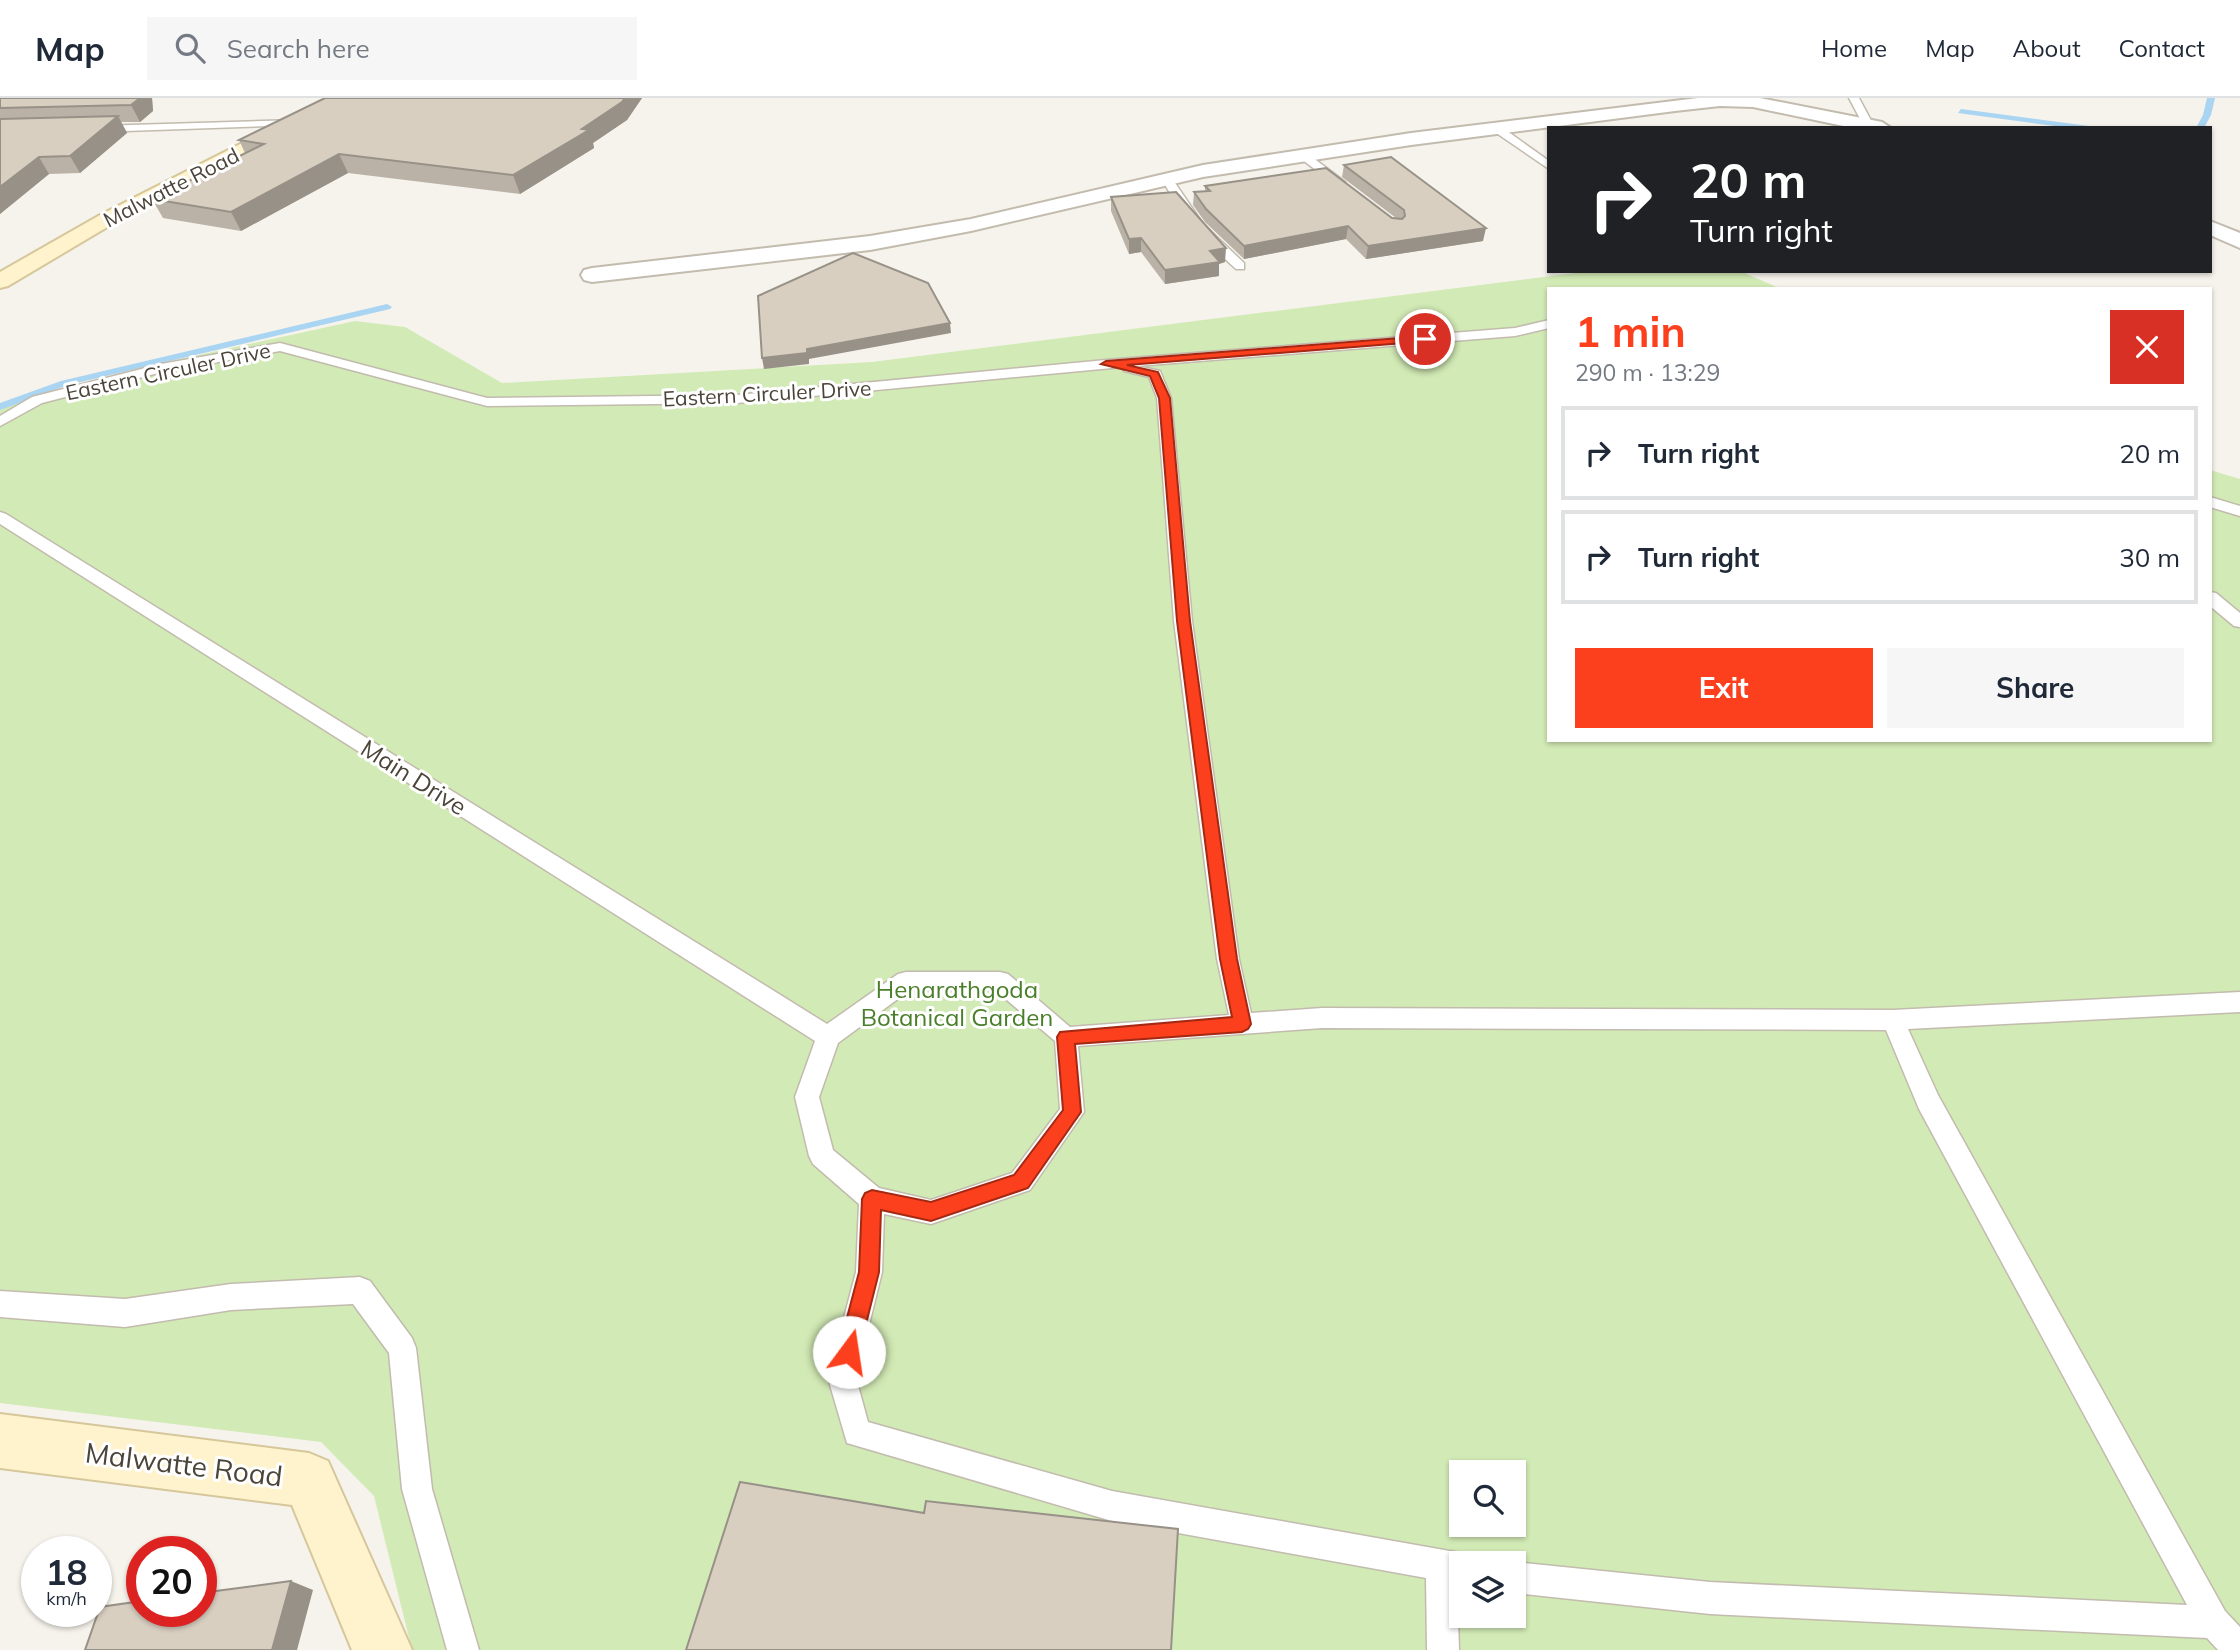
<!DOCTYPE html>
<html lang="en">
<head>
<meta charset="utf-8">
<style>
  :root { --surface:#fff; --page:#f6f6f7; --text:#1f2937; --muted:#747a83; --line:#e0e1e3; --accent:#fc3f1d }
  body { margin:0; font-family:Mulish,sans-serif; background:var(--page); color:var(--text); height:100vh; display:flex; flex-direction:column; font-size:26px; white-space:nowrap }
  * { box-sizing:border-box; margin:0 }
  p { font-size:23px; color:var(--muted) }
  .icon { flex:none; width:38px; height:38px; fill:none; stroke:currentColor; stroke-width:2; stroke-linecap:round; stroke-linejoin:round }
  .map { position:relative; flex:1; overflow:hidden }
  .sheet { position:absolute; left:1547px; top:189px; width:665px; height:455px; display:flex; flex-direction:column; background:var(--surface); border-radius:0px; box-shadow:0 2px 5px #0004 }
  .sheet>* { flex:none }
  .hud { position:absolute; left:1547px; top:28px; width:665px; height:147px; border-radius:0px; box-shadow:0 2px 5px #0004; background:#202124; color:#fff; overflow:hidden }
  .buttons { position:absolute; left:1449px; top:1362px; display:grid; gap:14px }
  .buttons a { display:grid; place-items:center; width:77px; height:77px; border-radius:0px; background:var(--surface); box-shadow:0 2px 5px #0004; font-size:35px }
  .speed { position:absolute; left:21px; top:1438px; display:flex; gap:14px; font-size:35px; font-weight:700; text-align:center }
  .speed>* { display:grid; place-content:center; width:91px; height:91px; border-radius:50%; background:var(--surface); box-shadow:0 2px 5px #0004; line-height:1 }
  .speed small { font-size:18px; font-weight:400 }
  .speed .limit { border:10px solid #d22; background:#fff; color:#111 }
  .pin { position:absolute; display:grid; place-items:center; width:60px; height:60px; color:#fff; margin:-30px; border:4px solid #fff; border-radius:50%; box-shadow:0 2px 7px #0007 }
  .me { position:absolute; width:77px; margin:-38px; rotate:14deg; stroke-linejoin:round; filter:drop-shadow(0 0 5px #0008) }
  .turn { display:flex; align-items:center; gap:24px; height:147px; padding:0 28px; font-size:32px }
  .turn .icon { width:91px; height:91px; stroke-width:2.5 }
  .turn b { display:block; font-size:49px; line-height:60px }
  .round { display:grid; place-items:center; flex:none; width:74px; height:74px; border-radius:0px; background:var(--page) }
  .headline { display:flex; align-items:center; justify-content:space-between; height:119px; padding:0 28px }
  h1 { font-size:42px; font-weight:700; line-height:52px; color:var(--accent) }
  .cta { display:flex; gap:14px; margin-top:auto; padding:14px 28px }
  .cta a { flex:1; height:80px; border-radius:0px; background:var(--accent); color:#fff; font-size:28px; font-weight:700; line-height:80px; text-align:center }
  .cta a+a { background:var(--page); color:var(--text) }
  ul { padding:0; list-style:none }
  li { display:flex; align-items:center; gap:21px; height:94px; margin:0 14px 10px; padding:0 14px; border:4px solid var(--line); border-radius:0px }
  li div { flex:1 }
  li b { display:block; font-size:26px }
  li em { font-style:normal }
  header { display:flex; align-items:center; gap:42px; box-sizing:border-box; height:98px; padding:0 35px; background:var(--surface); border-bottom:2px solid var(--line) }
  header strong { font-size:33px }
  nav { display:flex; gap:38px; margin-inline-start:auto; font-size:24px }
  .search { width:490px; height:63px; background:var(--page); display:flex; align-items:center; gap:18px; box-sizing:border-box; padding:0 24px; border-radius:0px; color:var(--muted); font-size:26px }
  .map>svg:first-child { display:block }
  .green { fill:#d2eab5; fill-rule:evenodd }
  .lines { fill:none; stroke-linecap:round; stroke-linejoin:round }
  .stream { fill:#a9d4f2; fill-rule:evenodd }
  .lane-casing { stroke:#c2bbae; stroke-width:3 }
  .street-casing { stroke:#c2bbae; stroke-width:4 }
  .secondary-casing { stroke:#d6c79b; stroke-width:4 }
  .lane { fill:#fff; fill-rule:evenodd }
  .street { fill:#fff; fill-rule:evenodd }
  .secondary { fill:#fff3cd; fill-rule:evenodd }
  .wall { fill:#bab2a6 }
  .shaded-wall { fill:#979187 }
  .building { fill:#d8cfc1; stroke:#979187; stroke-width:2 }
  .route { fill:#fc3f1d; stroke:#a42913; stroke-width:2 }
  .labels { text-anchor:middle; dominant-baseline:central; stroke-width:6; stroke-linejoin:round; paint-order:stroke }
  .far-street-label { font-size:21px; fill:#4b4439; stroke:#fff }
  .street-label { font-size:24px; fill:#4b4439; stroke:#fff }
  .park-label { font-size:24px; fill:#4a7f2a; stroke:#fff }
  .near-street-label { font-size:28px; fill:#4b4439; stroke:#fff }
</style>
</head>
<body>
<header>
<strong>Map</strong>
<div class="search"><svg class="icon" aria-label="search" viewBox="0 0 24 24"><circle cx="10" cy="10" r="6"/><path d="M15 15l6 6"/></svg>Search here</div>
<nav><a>Home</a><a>Map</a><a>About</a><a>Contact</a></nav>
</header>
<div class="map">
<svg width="2240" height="1552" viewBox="0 0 2240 1552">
  <rect width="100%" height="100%" fill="#f6f3ec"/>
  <path class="green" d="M1591,173h149l41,18h-232v451h661v-270l30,9v1171h-1828l-38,-154 -53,-54 -321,-39v-993l25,-12 128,-33 202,-44 50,6 97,56 370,-21zM1461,1374h53v52h-53zM1461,1465h53v52h-53z"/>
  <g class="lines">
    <g class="stream">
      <path d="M2207,0h8l-4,17 -7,13h-8l7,-13z"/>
      <path d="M1961,11l128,17 4,2h-23l-112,-15z"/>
      <path d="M387,206l5,3 -2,2 -322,76 -68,25v-7l61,-22z"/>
    </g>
    <defs>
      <g id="lane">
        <path d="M1849,0h10l16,30h-10z"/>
        <path d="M295,22l5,3 -1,2 -202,7 -5,-3 5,-3z"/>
        <path d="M1492,28h8l49,35v8l-57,-39z"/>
        <path d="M1300,56h8l37,28v4h-8l-37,-28z"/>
        <path d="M1163,79h8l32,47 41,39v6h-8c-30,-27 -56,-55 -74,-90z"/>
        <path d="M1549,222v8l-34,8 -378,30 23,5 11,27 21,223 47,338 12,54 71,-5 571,2 347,-18v20l-332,17 30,66 287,516 15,16v23h-22l-11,-12 -497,-24 -196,-21v-31l196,20 477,23 -268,-496 -33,-79 -564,-2 -244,18 6,66 -54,78 -99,34 -47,-10 -2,58 -26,106 12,44 244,69 349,62 11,5 2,5h-13v21h-4l2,66h-32l-1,-72 -314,-57 -265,-78 -19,-65 28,-106 3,-68 -46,-40 -4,-8 -14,-59 20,-56 -815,-517v-12l6,2 821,510 71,-50 8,-2h94l8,2 62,53 159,-12 -12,-56 -43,-338 -17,-223 -8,-21 -25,-6 -1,-4 -386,36 -250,3 -207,-55 -118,21 -120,31 -42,23v-10l32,-19 129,-33 119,-21 207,55 250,-3 369,-35 409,-32zM910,892h85l60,51 5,68 -48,64 -81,27 -52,-12 -46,-38 -14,-53 19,-54z"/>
        <path d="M2210,399l30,9v10l-30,-9z"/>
        <path d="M2210,494l6,1 24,20v14l-6,-1 -24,-20z"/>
        <path d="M360,1179l10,4 42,57 4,10 16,141 47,161h-32l-45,-161 -13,-136 -36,-49 -122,6 -106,17 -125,-10v-26l125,8 106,-15z"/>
      </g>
      <g id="street">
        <path d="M1698,0h62l122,24 9,6h-38l-100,-21 -33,-1 -45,5 -264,34 -208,32 -232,54 -101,19 -278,32 -8,-2 -3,-5 3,-5 8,-2 278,-32 101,-17 232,-54 208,-32z"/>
        <path d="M2210,123l30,12v15l-30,-13z"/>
      </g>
      <g id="secondary">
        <path d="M331,0h23l-3,4 -237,121 -106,63 -8,2v-16l100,-57z"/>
        <path d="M0,1316l309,39 19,8 84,189h-60l-60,-145 -292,-37z"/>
      </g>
    </defs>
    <use href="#lane" class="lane-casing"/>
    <use href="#street" class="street-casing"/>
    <use href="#secondary" class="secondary-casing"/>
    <use href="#lane" class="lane"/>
    <use href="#street" class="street"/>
    <use href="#secondary" class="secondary"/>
  </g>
  <g class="wall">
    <path d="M0,0h152l1,13 -13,11h-19l6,11 -47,40 -31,1 -49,40z"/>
    <path d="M325,0h317l-15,22 -34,23 1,5 -74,46 -172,-21 -107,58 -78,-13 -11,-19 93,-46 -6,-13z"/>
    <path d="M1344,67l139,76 -117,18 -20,-20 -102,20 -39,-37 -12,-17 1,-13 11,-1v-5l191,32 -54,-41z"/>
    <path d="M1111,99l114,65 -6,2v12l-54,8 -24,-32 -12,2 -18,-43z"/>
  </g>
  <g class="shaded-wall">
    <path d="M140,0h12l1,13 -13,11 -9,-17z"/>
    <path d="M625,0h17l-15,22 -34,23 1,5 -74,46 -7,-19 69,-46z"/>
    <path d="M118,18l9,17 -47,40 -10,-17z"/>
    <path d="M339,56l9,19 -107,58 -10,-19z"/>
    <path d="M39,59l10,17 -49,40v-27z"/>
    <path d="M1348,128l-2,13 -102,20v-13z"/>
    <path d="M1486,130l-3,13 -117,18 2,-13z"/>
    <path d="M1141,140v14l-12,2v-15z"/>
    <path d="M1226,150l-1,14 -6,2v12l-54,8v-14l45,-19z"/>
    <path d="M950,225l1,10 -142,26v5l-45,5 -2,-11 45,-9z"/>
    <path d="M291,1483l22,9 -16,60h-25z"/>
  </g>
  <g class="building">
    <path d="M0,0h140l-9,7 -131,3z"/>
    <path d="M325,0h300l-3,4 -40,27 7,1 -76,45 -174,-21 -108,58 -79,-13 112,-55 -25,-4z"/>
    <path d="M118,18l-48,40 -31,1 -39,30v-68z"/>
    <path d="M1391,59l95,71 -118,18 -20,-20 -104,20 -38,-37 -12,-17 16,-1 -5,-5 121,-18 66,50 10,1 3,-3 -1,-6 -60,-45z"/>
    <path d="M1176,94l50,56 -16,3 10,11 -55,8 -24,-32 -12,1 -18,-42z"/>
    <path d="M853,155l75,30 22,40 -143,26v4l-45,5 -4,-62z"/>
    <path d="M740,1384l184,31 2,-12 252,28 -7,121h-485z"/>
    <path d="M291,1483l-19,69h-187l15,-43 42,-6v11h59v-19z"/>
  </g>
  <path class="route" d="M1425,238l5,3 -1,2 -302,24 31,7 12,26 20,223 47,338 14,65 -3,5 -6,3 -167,12 6,68 -53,76 -97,33 -50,-11 -2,62 -20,80 -3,7 -7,3 -8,-3 -3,-7 21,-80 3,-73 3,-6 7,-3 59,12 83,-27 49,-65 -6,-73 3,-5 172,-15 -12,-58 -43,-338 -18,-223 -9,-22 -49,-12 5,-3z"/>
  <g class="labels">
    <g class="far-street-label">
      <text transform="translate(171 89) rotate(-27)">Malwatte Road</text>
      <text transform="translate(168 273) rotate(-12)">Eastern Circuler Drive</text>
      <text transform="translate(767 295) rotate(-3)">Eastern Circuler Drive</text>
    </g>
    <g class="street-label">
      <text transform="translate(414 679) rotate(32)">Main Drive</text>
    </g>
    <g class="park-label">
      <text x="957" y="891">Henarathgoda<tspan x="957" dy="28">Botanical Garden</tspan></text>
    </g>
    <g class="near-street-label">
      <text transform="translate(184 1366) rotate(7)">Malwatte Road</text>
    </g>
  </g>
</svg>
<div class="buttons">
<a><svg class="icon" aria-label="search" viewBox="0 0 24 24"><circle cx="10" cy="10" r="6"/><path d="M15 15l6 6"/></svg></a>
<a><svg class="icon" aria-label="layers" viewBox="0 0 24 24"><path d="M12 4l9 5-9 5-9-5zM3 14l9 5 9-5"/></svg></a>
</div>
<div class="speed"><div>18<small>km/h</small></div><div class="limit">20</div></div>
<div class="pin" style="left:1425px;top:241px;background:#d93025"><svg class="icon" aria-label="arrive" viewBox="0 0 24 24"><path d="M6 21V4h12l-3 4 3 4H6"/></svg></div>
<svg class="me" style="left:849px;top:1254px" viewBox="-20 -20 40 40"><circle r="19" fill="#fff"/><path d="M0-13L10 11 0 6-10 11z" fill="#fc3f1d"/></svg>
<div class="hud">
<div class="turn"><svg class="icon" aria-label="right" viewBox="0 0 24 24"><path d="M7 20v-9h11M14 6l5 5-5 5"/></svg><div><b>20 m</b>Turn right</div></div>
</div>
<section class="sheet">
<div class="headline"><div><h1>1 min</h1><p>290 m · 13:29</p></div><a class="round" style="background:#d93025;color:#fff"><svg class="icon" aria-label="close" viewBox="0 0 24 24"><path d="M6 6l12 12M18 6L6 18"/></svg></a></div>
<ul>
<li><svg class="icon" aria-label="right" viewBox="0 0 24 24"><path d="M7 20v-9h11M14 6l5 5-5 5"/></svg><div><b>Turn right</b></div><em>20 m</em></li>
<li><svg class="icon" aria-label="right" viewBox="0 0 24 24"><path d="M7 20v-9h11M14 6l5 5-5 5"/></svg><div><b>Turn right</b></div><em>30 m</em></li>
</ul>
<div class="cta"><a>Exit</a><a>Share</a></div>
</section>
</div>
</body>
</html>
